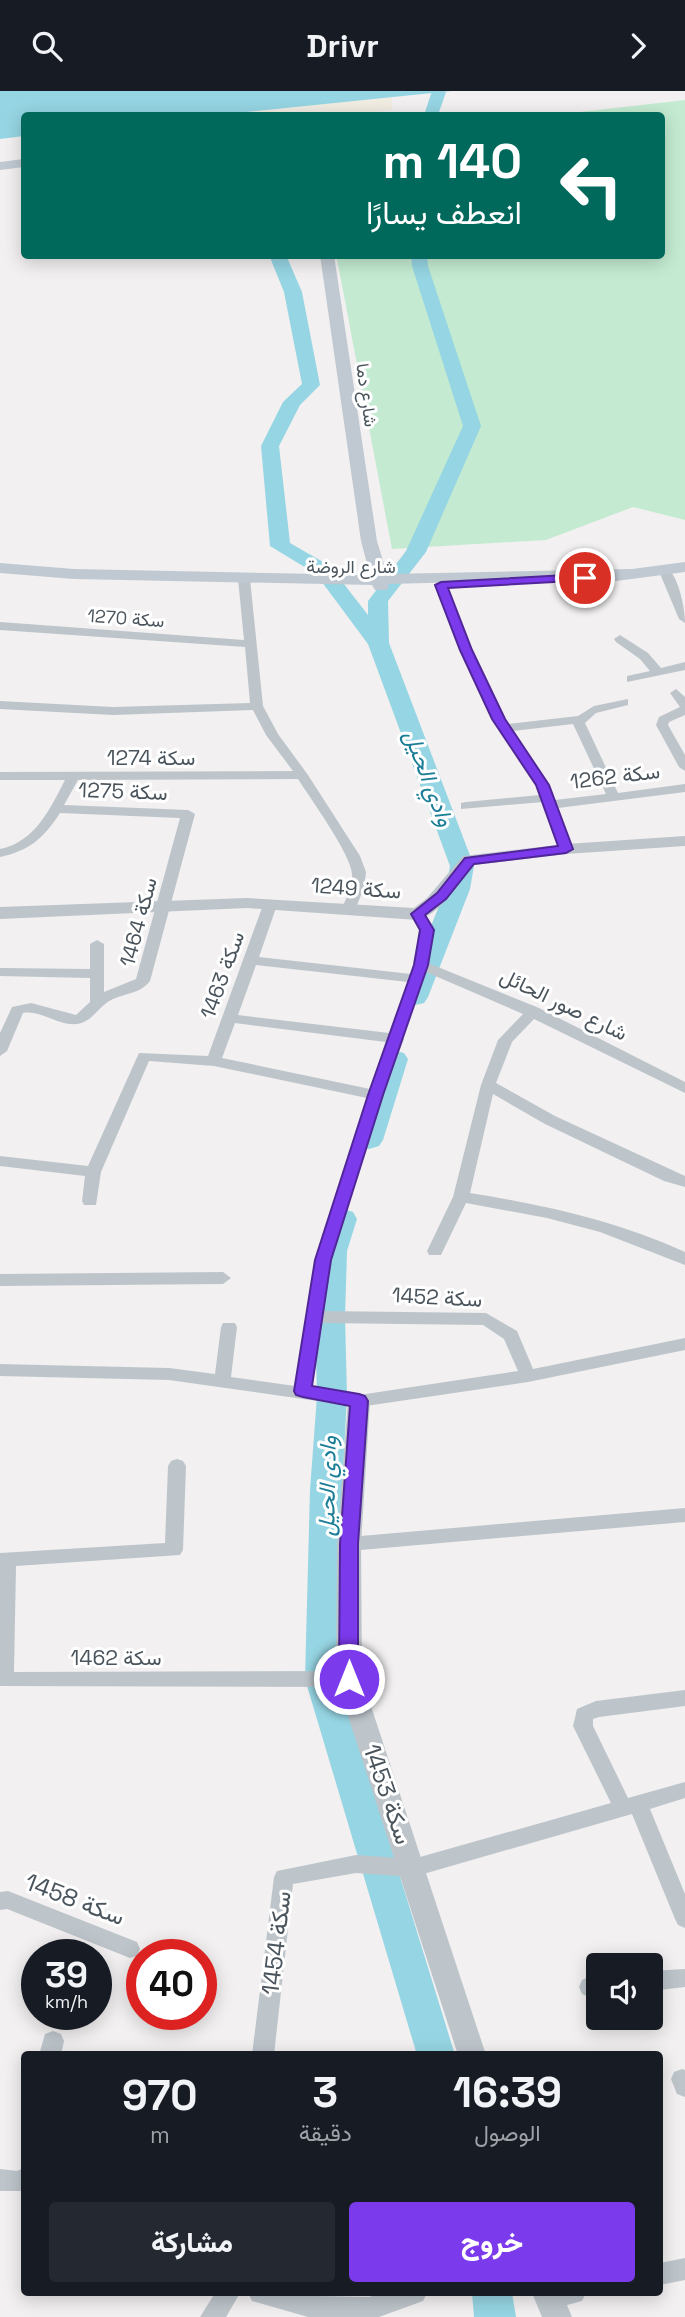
<!DOCTYPE html>
<html lang="ar">
<head>
<meta charset="utf-8">
<style>
  :root { --surface:#171b24; --page:#242831; --text:#f1f3f6; --muted:#9ea1a6; --accent:#7c3aed }
  body { margin:0; font-family:"Space Grotesk",Vazirmatn,sans-serif; background:var(--page); color:var(--text); direction:rtl; height:100vh; display:flex; flex-direction:column; font-size:26px; white-space:nowrap }
  * { box-sizing:border-box; margin:0 }
  p { font-size:23px; color:var(--muted) }
  .icon { flex:none; width:38px; height:38px; fill:none; stroke:currentColor; stroke-width:2; stroke-linecap:round; stroke-linejoin:round }
  .map { position:relative; flex:1; overflow:hidden; direction:ltr }
  .drawer { position:absolute; left:21px; top:1960px; width:642px; height:245px; display:flex; flex-direction:column; background:var(--surface); border-radius:7px; box-shadow:0 4px 18px #0003; direction:rtl }
  .drawer>* { flex:none }
  .guide { position:absolute; left:21px; top:21px; width:644px; height:147px; border-radius:7px; box-shadow:0 4px 18px #0003; direction:rtl; background:#00695c; color:#fff; overflow:hidden }
  .buttons { position:absolute; left:586px; top:1862px; display:grid; gap:14px }
  .buttons a { display:grid; place-items:center; width:77px; height:77px; border-radius:7px; background:var(--surface); box-shadow:0 4px 18px #0003; font-size:35px }
  .speed { position:absolute; left:21px; top:1848px; display:flex; gap:14px; font-size:35px; font-weight:700; text-align:center }
  .speed>* { display:grid; place-content:center; width:91px; height:91px; border-radius:50%; background:var(--surface); box-shadow:0 4px 18px #0003; line-height:1 }
  .speed small { font-size:18px; font-weight:400 }
  .speed .limit { border:10px solid #d22; background:#fff; color:#111 }
  .pin { position:absolute; display:grid; place-items:center; width:60px; height:60px; color:#fff; margin:-30px; border:4px solid #fff; border-radius:50%; box-shadow:0 2px 7px #0007 }
  .me { position:absolute; width:77px; margin:-38px; rotate:0deg; stroke-linejoin:round; filter:drop-shadow(0 0 5px #0008) }
  .turn { display:flex; align-items:center; gap:24px; height:147px; padding:0 28px; font-size:32px }
  .turn .icon { width:91px; height:91px; stroke-width:2.5 }
  .turn b { display:block; font-size:49px; line-height:60px }
  .eta { display:flex; justify-content:space-evenly; align-items:center; height:119px; text-align:center }
  .eta b { font-size:42px; font-weight:800; line-height:49px }
  .button { display:flex; gap:14px; margin-top:auto; padding:14px 28px }
  .button a { flex:1; height:80px; border-radius:7px; background:var(--accent); color:#fff; font-size:28px; font-weight:800; line-height:80px; text-align:center }
  .button a+a { background:var(--page); color:var(--text) }
  header { display:flex; justify-content:space-between; align-items:center; height:91px; padding:0 28px; background:var(--surface); font-size:32px; font-weight:800 }
  .map>svg:first-child { display:block }
  .green { fill:#c4ebd2 }
  .sand { fill:#f2ede3 }
  .water { fill:#96d5e3 }
  .lines { fill:none; stroke-linecap:round; stroke-linejoin:round }
  .river { fill:#96d5e3; fill-rule:evenodd }
  .minor { fill:#bdc5cb; fill-rule:evenodd }
  .tertiary { fill:#bdc5cb; fill-rule:evenodd }
  .secondary { fill:#c0c9d2; fill-rule:evenodd }
  .route { fill:#7c3aed; stroke:#51269a; stroke-width:2 }
  .labels { text-anchor:middle; dominant-baseline:central; stroke-width:6; stroke-linejoin:round; paint-order:stroke }
  .far-street-label { font-size:18px; fill:#4a545c; stroke:#fff }
  .street-label { font-size:21px; fill:#4a545c; stroke:#fff }
  .water-label { font-size:23px; font-style:italic; fill:#1b7e96; stroke:#fff }
  .near-street-label { font-size:24px; fill:#4a545c; stroke:#fff }
</style>
</head>
<body>
<header><svg class="icon" aria-label="forward" viewBox="0 0 24 24"><path d="M9 5l7 7-7 7"/></svg>Drivr<svg class="icon" aria-label="search" viewBox="0 0 24 24"><circle cx="10" cy="10" r="6"/><path d="M15 15l6 6"/></svg></header>
<div class="map">
<svg width="685" height="2226" viewBox="0 0 685 2226">
  <rect width="100%" height="100%" fill="#f2f0f0"/>
  <path class="green" d="M685,9v420l-52,-13 -87,33 -154,9 -55,-290 3,-4h322v-140h-108z"/>
  <path class="sand" d="M392,6v13l-39,5h-135z"/>
  <path class="water" d="M0,0h452l-234,24h-194v21l-24,3z"/>
  <g class="lines">
    <g class="river">
      <path d="M432,0l14,1 -8,23h-14z"/>
      <path d="M269,164h17l16,37 18,93 -20,20 -21,41 11,97 40,23 38,49v-14l38,-50 57,-125 -51,-160 -1,-11h16l1,11 53,160 -55,126 -38,49 1,42 85,223 -4,23 -42,108 -4,6 -9,2 -9,-2 -4,-6 44,-108 4,-23 -82,-222 -52,-70 -46,-28 -9,-100 22,-44 19,-18 -18,-92z"/>
      <path d="M395,960l9,2 4,6 -25,81 -4,6 -10,3 -10,-3 -4,-6 27,-81 4,-6z"/>
      <path d="M343,1118l10,3 4,7 -10,32 -2,66 2,79 -5,94 -3,189 116,376h-38l-112,-376 5,-189 7,-94 -2,-79 4,-66 14,-39z"/>
      <path d="M472,2202h40l4,24h-42z"/>
    </g>
    <g class="minor">
      <path d="M664,475c14,6 21,42 21,57l-6,-4 -21,-50z"/>
      <path d="M244,485l6,3 13,127 15,28 30,41 52,81 6,16 -2,16 -9,22 -7,4 -7,-4c5,-11 12,-24 11,-36 -1,-20 -42,-76 -54,-95l-220,1 -14,25 124,5 7,4 -45,167c-10,13 -25,12 -39,19 -15,8 -20,26 -40,24 -17,-1 -31,-14 -48,-11l-16,38 -7,5v-23l12,-26 19,-4 45,12 14,-13v-24l-90,-2v-8l90,1v-25l7,-4 7,4v48l32,-13 44,-161 -120,-5c-16,25 -31,38 -60,44v-8c35,-7 50,-40 65,-69h-65v-8l293,-1 -27,-36 -13,-25 -140,5 -113,-6v-8l113,6 137,-4 -5,-56 -245,-17v-8l244,18 -6,-61z"/>
      <path d="M441,491l6,3 25,65 36,74 70,-8 16,-10 34,-7v6l-32,8 -11,10 33,70 67,-9v8l-127,16 15,41 -7,4 -7,-4 -16,-47 -82,7v-6l5,-1 74,-7 -3,-10 -44,-66 -33,-69 -25,-65zM573,633l33,70 -51,6 -6,-15 -36,-54z"/>
      <path d="M620,544l28,18 13,15 24,-6v8l-58,12v-6l23,-5 -10,-12 -24,-17 -2,-3z"/>
      <path d="M676,598l9,8v18l-16,7 -1,3 17,30v16l-6,-4 -23,-42 3,-8 21,-10 -10,-14z"/>
      <path d="M270,810l7,4 -18,52 152,17 9,-44 -9,-16 7,-4 5,1 11,19 -6,33 111,45 146,74v11l-151,-74 -22,23 -16,41 59,33 130,60v11l-21,-6 -119,-57 -52,-30 -23,99c74,12 147,28 215,59v13l-85,-33 -53,-14 -81,-15 -25,52h-12l-2,-4 26,-54 28,-112 17,-45 25,-26 -97,-42 -23,65 1,2 -21,56 -52,165 -8,51 163,2 31,18 16,38 152,-31v12l-157,32 -169,25 -190,-27 -169,-4v-12l169,4 46,6 6,-47 2,-4h12l2,4 -6,50 64,9 20,-126 52,-162 -153,-32 -65,-5 -48,111 -5,33h-12l-2,-4 3,-25 -85,-10v-10l88,10 51,-113 69,3 55,-151zM256,874l152,17 -19,51 -151,-18zM235,932l151,19 -16,47 -148,-31zM322,1232l161,2 21,14 14,32 -159,24 -47,-7z"/>
      <path d="M223,1181l8,6 -8,6 -223,2v-12z"/>
      <path d="M177,1368l6,2 3,5 -3,84 -3,5 -164,11 -2,106 335,-1 7,3 2,5 -2,5 -7,3 -349,-1v-133l165,-10 3,-77 3,-5z"/>
      <path d="M685,1417v14l-336,29 -6,-2 -3,-5 3,-5 6,-2z"/>
      <path d="M685,1599v16l-86,11 -6,2v7l35,72 57,-16v16l-35,11 35,85v34l-7,-3 -3,-6 -43,-105 -219,63 -57,-4 -63,11 -19,171h-22l22,-178 3,-6 79,-16 57,4 198,-56 -38,-77 4,-17 19,-8z"/>
      <path d="M8,1800l129,51 3,7 -3,7 -7,2 -123,-49 -7,1v-18z"/>
      <path d="M685,1878v18l-34,4v-20z"/>
      <path d="M589,1886h9v18l-9,2 -7,-3 -3,-7 3,-7z"/>
      <path d="M53,1940l8,3 3,7 -3,14h-22l6,-21z"/>
      <path d="M682,1978l3,1v27l-8,-3 -6,-15 3,-7z"/>
      <path d="M24,2077v23h-24v-22l17,2z"/>
      <path d="M685,2167v22l-25,5v-22z"/>
      <path d="M215,2202h25l-14,24h-26z"/>
      <path d="M248,2202h55l15,3 51,1 14,-4h44l-4,8 -44,16h-71l-56,-16z"/>
      <path d="M540,2202h46l-4,8 -33,9 -8,-4 -4,-8z"/>
    </g>
    <g class="tertiary">
      <path d="M685,745v10l-119,8 -92,11c-17,17 -31,48 -56,55l-171,-12 -247,11v-12l247,-9 167,10 13,-10 36,-42 103,-12z"/>
      <path d="M359,1302l8,2 3,6 -9,143 1,135 124,376h-28l-122,-376 1,-135 11,-143 3,-6z"/>
      <path d="M532,2202h30l10,24h-30z"/>
    </g>
    <g class="secondary">
      <path d="M24,68v8l-24,3v-8z"/>
      <path d="M320,164h14l43,286 10,33 245,-5 53,-7v10l-69,9 -7,-3 -220,6 -2,6h-12l-3,-5 -298,-6 -74,-6v-10l74,6 296,6 -9,-34z"/>
    </g>
  </g>
  <path class="route" d="M585,483l5,1v5l-142,8 24,62 33,69 44,66 24,64 -7,4 -92,11 -28,35 -21,16 9,15 -6,35 -45,130 -52,165 -19,126 47,8 6,2 3,5 -10,143v135l-2,6 -7,2 -7,-2 -3,-6 1,-135 10,-138 -47,-9 -7,-2 -2,-4 21,-131 53,-165 46,-130 6,-35 -9,-16 26,-21 28,-35 93,-12 -22,-61 -44,-66 -32,-69 -25,-65 6,-3z"/>
  <g class="labels">
    <g class="far-street-label">
      <text transform="translate(367 304) rotate(82)">شارع دما</text>
      <text x="351" y="475">شارع الروضة</text>
      <text transform="translate(126 527) rotate(4)">سكة 1270</text>
    </g>
    <g class="street-label">
      <text x="151" y="666">سكة 1274</text>
      <text transform="translate(615 685) rotate(-7)">سكة 1262</text>
      <text transform="translate(123 700) rotate(2)">سكة 1275</text>
      <text transform="translate(356 797) rotate(4)">سكة 1249</text>
      <text transform="translate(138 831) rotate(-75)">سكة 1464</text>
      <text transform="translate(222 884) rotate(-70)">سكة 1463</text>
      <text transform="translate(564 913) rotate(26)">شارع صور الحائل</text>
      <text transform="translate(437 1206) rotate(3)">سكة 1452</text>
      <text x="116" y="1566">سكة 1462</text>
    </g>
    <g class="water-label">
      <text transform="translate(429 687) rotate(69)">وادي الحيل</text>
      <text transform="translate(327 1395) rotate(-89)">وادي الحيل</text>
    </g>
    <g class="near-street-label">
      <text transform="translate(388 1703) rotate(71)">سكة 1453</text>
      <text transform="translate(75 1808) rotate(21)">سكة 1458</text>
      <text transform="translate(276 1852) rotate(-83)">سكة 1454</text>
    </g>
  </g>
</svg>
<div class="buttons">
<a><svg class="icon" aria-label="sound" viewBox="0 0 24 24"><path d="M4 9h4l5-4v14l-5-4H4zM17 9q2 3 0 6"/></svg></a>
</div>
<div class="speed"><div>39<small>km/h</small></div><div class="limit">40</div></div>
<div class="pin" style="left:585px;top:487px;background:#d93025"><svg class="icon" aria-label="arrive" viewBox="0 0 24 24"><path d="M6 21V4h12l-3 4 3 4H6"/></svg></div>
<svg class="me" style="left:349px;top:1588px" viewBox="-20 -20 40 40"><circle r="17" fill="#7c3aed" stroke="#fff" stroke-width="3"/><path d="M0-11L8 9 0 5-8 9z" fill="#fff"/></svg>
<div class="guide">
<div class="turn"><svg class="icon" aria-label="left" viewBox="0 0 24 24"><path d="M17 20v-9H6M10 6l-5 5 5 5"/></svg><div><b>140 m</b>انعطف يسارًا</div></div>
</div>
<section class="drawer">
<div class="eta">
<div><b>16:39</b><p>الوصول</p></div>
<div><b>3</b><p>دقيقة</p></div>
<div><b>970</b><p>m</p></div>
</div>
<div class="button"><a>خروج</a><a>مشاركة</a></div>
</section>
</div>
</body>
</html>
